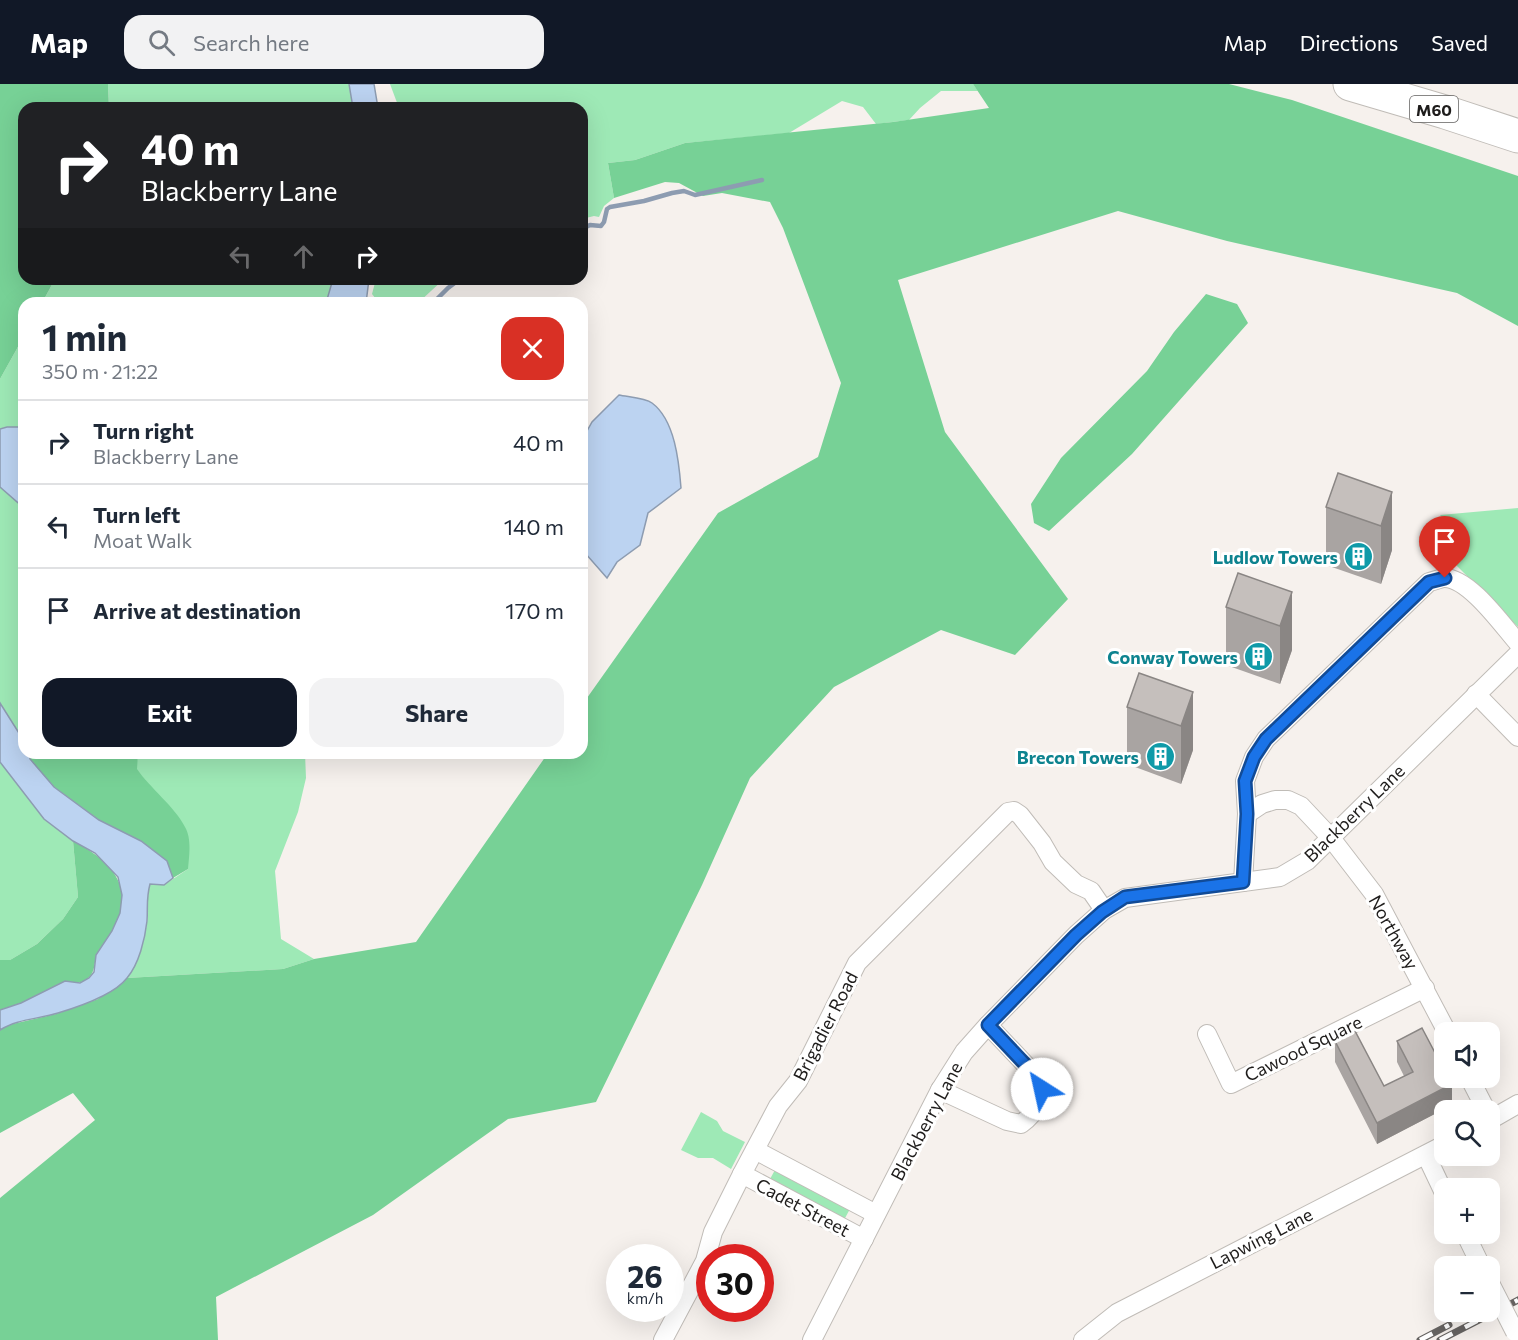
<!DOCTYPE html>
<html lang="en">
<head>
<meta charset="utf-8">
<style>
  :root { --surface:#fff; --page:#f2f2f3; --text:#1f2937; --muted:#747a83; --line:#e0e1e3; --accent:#111827 }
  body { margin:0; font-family:Commissioner,sans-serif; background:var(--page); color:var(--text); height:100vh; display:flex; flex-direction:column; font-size:22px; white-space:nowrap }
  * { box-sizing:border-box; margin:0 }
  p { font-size:20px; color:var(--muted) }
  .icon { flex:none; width:33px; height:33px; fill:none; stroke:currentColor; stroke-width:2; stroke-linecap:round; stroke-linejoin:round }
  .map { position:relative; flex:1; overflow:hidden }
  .panel { position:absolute; left:18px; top:213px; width:570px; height:462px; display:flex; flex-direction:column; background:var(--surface); border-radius:18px; box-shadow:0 6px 24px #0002 }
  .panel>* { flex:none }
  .hud { position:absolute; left:18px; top:18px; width:570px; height:183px; border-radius:18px; box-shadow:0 6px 24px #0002; background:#202124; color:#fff; overflow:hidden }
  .buttons { position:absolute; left:1434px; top:938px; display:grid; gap:12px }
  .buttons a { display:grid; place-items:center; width:66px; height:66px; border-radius:12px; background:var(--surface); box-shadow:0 6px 24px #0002; font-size:30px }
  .speed { position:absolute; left:606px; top:1160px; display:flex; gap:12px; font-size:30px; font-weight:700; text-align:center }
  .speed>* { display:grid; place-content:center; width:78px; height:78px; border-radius:50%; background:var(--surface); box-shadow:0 6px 24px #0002; line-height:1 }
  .speed small { font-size:15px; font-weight:400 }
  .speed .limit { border:9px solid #d22; background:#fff; color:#111 }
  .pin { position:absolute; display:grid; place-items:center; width:51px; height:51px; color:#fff; margin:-62px -26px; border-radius:50% 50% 50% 0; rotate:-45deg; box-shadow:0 0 6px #0007 }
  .pin .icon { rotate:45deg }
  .me { position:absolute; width:66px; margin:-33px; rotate:325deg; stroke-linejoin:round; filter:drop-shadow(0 0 4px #0008) }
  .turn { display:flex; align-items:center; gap:21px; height:126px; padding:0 24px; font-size:27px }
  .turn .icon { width:78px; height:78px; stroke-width:2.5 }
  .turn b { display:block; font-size:42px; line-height:51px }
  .lanes { display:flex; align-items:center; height:57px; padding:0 24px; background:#0003; justify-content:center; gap:30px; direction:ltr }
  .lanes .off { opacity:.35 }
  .round { display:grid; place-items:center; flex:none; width:63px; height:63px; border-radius:18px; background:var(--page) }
  .summary { display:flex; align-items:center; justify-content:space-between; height:102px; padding:0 24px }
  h1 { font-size:36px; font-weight:700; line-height:45px }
  .primary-button { display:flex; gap:12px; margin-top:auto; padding:12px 24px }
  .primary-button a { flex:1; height:69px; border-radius:18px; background:var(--accent); color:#fff; font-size:24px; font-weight:700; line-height:69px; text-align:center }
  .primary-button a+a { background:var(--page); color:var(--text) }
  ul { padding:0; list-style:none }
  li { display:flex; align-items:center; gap:18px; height:84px; padding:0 24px; border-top:2px solid var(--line) }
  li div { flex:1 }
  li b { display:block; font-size:22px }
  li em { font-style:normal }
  header { display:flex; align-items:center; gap:36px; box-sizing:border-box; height:84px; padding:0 30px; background:var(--accent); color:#fff }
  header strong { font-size:28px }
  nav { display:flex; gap:33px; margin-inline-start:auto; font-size:21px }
  .search { width:420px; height:54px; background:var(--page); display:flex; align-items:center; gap:15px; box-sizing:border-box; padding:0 21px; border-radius:18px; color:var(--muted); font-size:22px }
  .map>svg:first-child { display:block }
  .green { fill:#9ee9b6 }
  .forest { fill:#77d196 }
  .water { fill:#bcd3f1; stroke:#8d9cb1; stroke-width:1.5 }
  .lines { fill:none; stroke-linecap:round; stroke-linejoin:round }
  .stream { stroke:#8d9cb1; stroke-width:4.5 }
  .minor-casing { stroke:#c0bcb7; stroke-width:20 }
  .motorway-casing { stroke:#c0bcb7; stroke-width:35 }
  .minor { stroke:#fff; stroke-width:18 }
  .motorway { stroke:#fff; stroke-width:33 }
  .rail-casing { stroke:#676462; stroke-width:7 }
  .rail { stroke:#fff; stroke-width:4.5; stroke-dasharray:14; stroke-linecap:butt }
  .minor-bridge-casing { stroke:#c0bcb7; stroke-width:20; stroke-linecap:butt }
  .minor-bridge { stroke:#fff; stroke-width:18 }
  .wall { fill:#a9a4a2 }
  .shaded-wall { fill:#8a8684 }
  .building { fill:#c5bfbc; stroke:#8a8684; stroke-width:1.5 }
  .route-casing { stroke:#114b97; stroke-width:15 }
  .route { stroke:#1a73e8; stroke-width:10 }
  .labels { text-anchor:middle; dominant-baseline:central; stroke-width:6; stroke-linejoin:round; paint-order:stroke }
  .shield { fill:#fff; stroke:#62605f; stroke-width:1.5 }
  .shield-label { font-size:16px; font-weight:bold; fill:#1e1c1b }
  .culture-label { font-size:18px; font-weight:bold; fill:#0d838f; stroke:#fff; text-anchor:end }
  .street-label { font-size:18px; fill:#1e1c1b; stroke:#fff }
</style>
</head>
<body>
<header>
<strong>Map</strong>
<div class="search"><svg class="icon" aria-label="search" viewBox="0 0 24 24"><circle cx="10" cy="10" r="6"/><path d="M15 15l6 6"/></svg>Search here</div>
<nav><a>Map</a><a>Directions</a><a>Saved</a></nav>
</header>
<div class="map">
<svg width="1518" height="1256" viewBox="0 0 1518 1256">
  <rect width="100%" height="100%" fill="#f6f1ed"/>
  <g class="green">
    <path d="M108,0h241l4,24h-244z"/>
    <path d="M390,0h583l5,7h-37l-21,17 -11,12 -33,4 -13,-17 -21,-6 -53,32 -104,10 -50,17 -27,3 6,35 -10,8 -5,11 -5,-1 -12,3v-111h-183z"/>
    <path d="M55,195h278l-7,24h-284z"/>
    <path d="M376,195h68l-26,24h-39l-7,-9z"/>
    <path d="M24,252v94l-2,-3h-15l-7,2v-50z"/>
    <path d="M0,403l24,21v233l-24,-38z"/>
    <path d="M1518,424v119l-75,-75 12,-11 -5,-14 -10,-12z"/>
    <path d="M138,669h167l1,25 -8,34 -23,59 6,68 33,20 -31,10 -156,9c9,-18 17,-35 20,-55 2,-14 -1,-23 3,-39l14,1 24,-16 -21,-65 -19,-19 -12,-16z"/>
    <path d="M0,678l44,57 29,22 5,56 -15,22 -26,25 -27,16h-10z"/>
    <path d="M701,1028l16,9 6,10 22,11 -14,27 -18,-11h-15l-17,-8z"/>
    <path d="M776,1084l75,39 -7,13 -75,-39z"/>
  </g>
  <g class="forest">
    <path d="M0,0h108l1,24h-85v171h31l-13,24h-18v33l-24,43z"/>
    <path d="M973,0h256l63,16 226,76v150l-61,-33 -230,-52 -109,-30 -220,69 47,152 123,167 -53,56 -74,-25 -107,57 -84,91 -48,107 -106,217 -88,17 -135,96 -157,82 2,43h-218v-142l95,-78 -22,-27 -73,40v-103l8,-5 48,-11 42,-15 29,-21 156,-9 31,-10 102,-17 132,-189h34v-48l136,-192 100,-56 23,-74 -58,-155 -13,-26 -48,-9 -19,3 -24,-13 -14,-1 -51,16 -6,-35 27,-3 50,-17 208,-21 96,-14z"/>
    <path d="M1206,210l31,10 11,19 -116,131 -83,77 -15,-8 -3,-19 30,-46 86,-87 27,-39z"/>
    <path d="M29,669h109l-1,16c13,19 38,38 48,58 7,12 4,29 3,42l-15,9 -6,-17 -26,-20 -42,-21 -45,-33 -25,-28z"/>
    <path d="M73,757c38,20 65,46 39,91 -4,6 -9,12 -13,18 -6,10 -2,22 -12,29 -9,7 -16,1 -26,4l-40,20 -21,7v-50h10l27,-16 26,-25 15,-22z"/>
  </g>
  <g class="water">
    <path d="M349,0h25l4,24h-25z"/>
    <path d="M333,195h36l-3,24h-40z"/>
    <path d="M619,311c9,2 26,3 33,8 23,17 27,59 29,85l-33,25 -8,32 -23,17 -10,16 -22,-25 -3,-16v-97l10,-18z"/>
    <path d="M7,343h15l2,3v78l-24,-21v-58z"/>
    <path d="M0,619l24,38v12h5l1,6 24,28 45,33 42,21 26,20 6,17 -9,7 -14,-1c-4,15 -2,23 -3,37 -2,18 -8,43 -20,57 -13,17 -49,29 -69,35 -19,6 -41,6 -58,17v-20l21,-7 44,-22 15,2 9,-5 5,-6 2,-17 16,-24 8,-18 2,-18 -4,-18 -23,-24 -22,-12 -29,-22 -44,-57z"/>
  </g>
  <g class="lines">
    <g class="stream">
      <path d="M582,145l8,-4 11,1 3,-4 3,-13 3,-2 34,-6 28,-8 12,-2 11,4 67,-15"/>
      <path d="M433,219l15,-15 12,-9"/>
    </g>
    <defs>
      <g id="minor">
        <path d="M1476,610l42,43"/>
        <path d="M1247,730l15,-10 13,-4h13l13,6 30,32 43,56 73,138"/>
        <path d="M1243,798l4,-68 -2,-33 9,-24 12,-18 163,-157c5,-1 10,-3 14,-4 25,-2 60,48 75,65"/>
        <path d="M1207,950l24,50 194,-96"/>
        <path d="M1469,993l17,33"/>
        <path d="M940,1006l67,31 14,3c15,-11 24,-27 18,-45l-51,-54"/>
        <path d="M1490,1036l28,-16"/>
        <path d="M755,1066l121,64"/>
        <path d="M1426,1071l18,38"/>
        <path d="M742,1090l122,65"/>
        <path d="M1465,1149l16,33"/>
        <path d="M663,1256l42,-79 8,-29 29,-58 36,-68 20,-25 59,-118 151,-151 6,-1 6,4 22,28 11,19 23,22 15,7 13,19"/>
        <path d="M812,1256l128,-250 24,-38 24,-27 88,-90 28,-25 21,-12 155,-21 27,-16 211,-207"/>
        <path d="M1083,1256l34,-27 327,-168"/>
      </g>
      <path id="motorway" d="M1350,0l95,28 73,24"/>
    </defs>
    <use href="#minor" class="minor-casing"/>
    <use href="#motorway" class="motorway-casing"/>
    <use href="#minor" class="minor"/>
    <use href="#motorway" class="motorway"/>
    <defs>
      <g id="rail">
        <path d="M1420,1256l29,-15"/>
        <path d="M1440,1256l78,-40"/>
      </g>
    </defs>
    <use href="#rail" class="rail-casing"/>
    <use href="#rail" class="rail"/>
    <defs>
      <path id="minor-bridge" d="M1490,1199l25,49"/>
    </defs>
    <use href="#minor-bridge" class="minor-bridge-casing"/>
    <use href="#minor-bridge" class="minor-bridge"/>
  </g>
  <g class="wall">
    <path d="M1392,408v58l-11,34 -55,-19v-58z"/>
    <path d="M1292,508v58l-12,34 -54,-19v-58z"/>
    <path d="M1193,608v58l-12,34 -54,-20v-57z"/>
    <path d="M1335,957l49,45 20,-10 -7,-14v-21l55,64 -75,39 -42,-82z"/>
  </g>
  <g class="shaded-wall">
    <path d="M1392,408v58l-11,34v-58z"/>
    <path d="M1292,508v58l-12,34v-58z"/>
    <path d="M1193,608v58l-12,34v-58z"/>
    <path d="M1452,1000v21l-75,39v-21z"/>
  </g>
  <g class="building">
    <path d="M1338,389l54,19 -11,34 -55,-19z"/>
    <path d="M1238,489l54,19 -12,34 -54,-19z"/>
    <path d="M1139,589l54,19 -12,34 -54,-19z"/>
    <path d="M1422,944l22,42v7h4l4,7 -75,39 -42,-82 20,-10 29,55 29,-14 -16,-31z"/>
  </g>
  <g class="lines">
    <defs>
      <path id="route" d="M1042,1005l-3,-10 -51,-54 88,-90 26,-23 23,-15 118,-15 4,-68 -2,-33 9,-24 12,-18 163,-157 16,-4"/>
    </defs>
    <use href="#route" class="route-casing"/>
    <use href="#route" class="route"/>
  </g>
  <defs>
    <symbol id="building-disc" viewBox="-11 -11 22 22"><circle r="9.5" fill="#0f9aa8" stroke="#fff"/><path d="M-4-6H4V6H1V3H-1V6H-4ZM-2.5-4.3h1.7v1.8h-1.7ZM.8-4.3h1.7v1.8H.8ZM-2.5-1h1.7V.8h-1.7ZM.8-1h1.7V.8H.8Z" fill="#fff"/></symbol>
  </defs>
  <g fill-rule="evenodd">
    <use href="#building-disc" x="1342" y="456" width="33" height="33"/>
    <use href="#building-disc" x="1242" y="556" width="33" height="33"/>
    <use href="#building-disc" x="1144" y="656" width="33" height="33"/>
  </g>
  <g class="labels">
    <rect class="shield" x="1410" y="12" width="48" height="26" rx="4.5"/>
    <g class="shield-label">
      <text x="1434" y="25">M60</text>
    </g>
    <g class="culture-label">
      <text x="1338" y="473">Ludlow Towers</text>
      <text x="1238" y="573">Conway Towers</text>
      <text x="1139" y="673">Brecon Towers</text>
    </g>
    <g class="street-label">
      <text transform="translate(1354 729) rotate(-44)">Blackberry Lane</text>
      <text transform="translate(1394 848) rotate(61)">Northway</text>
      <text transform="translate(825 942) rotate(-63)">Brigadier Road</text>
      <text transform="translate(1303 964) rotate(-26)">Cawood Square</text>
      <text transform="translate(926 1037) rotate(-62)">Blackberry Lane</text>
      <text transform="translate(803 1123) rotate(28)">Cadet Street</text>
      <text transform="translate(1261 1154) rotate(-27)">Lapwing Lane</text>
    </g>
  </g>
</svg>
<div class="buttons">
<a><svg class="icon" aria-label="sound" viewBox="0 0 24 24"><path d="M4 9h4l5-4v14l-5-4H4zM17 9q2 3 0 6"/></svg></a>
<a><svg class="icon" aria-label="search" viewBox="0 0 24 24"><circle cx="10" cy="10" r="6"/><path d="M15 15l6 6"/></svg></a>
<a>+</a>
<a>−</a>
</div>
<div class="speed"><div>26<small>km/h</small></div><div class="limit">30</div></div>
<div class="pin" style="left:1445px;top:494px;background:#d93025"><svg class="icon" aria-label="arrive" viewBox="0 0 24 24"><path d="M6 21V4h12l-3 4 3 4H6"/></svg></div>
<svg class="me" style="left:1042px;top:1005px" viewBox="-20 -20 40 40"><circle r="19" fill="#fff"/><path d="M0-13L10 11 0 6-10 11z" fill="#1a73e8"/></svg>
<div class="hud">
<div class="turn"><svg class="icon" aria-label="right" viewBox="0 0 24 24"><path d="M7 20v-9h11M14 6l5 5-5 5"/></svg><div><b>40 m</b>Blackberry Lane</div></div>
<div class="lanes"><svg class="icon off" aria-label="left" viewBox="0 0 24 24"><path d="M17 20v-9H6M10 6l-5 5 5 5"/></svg><svg class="icon off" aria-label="ahead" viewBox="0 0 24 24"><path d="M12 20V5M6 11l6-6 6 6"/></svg><svg class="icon" aria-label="right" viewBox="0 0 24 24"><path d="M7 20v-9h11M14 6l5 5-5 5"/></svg></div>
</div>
<section class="panel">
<div class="summary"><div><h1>1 min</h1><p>350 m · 21:22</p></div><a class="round" style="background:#d93025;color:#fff"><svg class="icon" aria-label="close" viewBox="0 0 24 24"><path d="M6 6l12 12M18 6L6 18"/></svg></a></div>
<ul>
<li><svg class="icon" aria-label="right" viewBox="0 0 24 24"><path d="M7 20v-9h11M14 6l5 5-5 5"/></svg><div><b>Turn right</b><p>Blackberry Lane</p></div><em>40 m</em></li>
<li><svg class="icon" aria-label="left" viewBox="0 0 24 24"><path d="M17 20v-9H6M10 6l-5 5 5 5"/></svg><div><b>Turn left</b><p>Moat Walk</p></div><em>140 m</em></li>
<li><svg class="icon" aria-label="arrive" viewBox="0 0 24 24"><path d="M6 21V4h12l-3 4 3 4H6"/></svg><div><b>Arrive at destination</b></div><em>170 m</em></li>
</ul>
<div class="primary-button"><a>Exit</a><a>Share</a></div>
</section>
</div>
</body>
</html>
